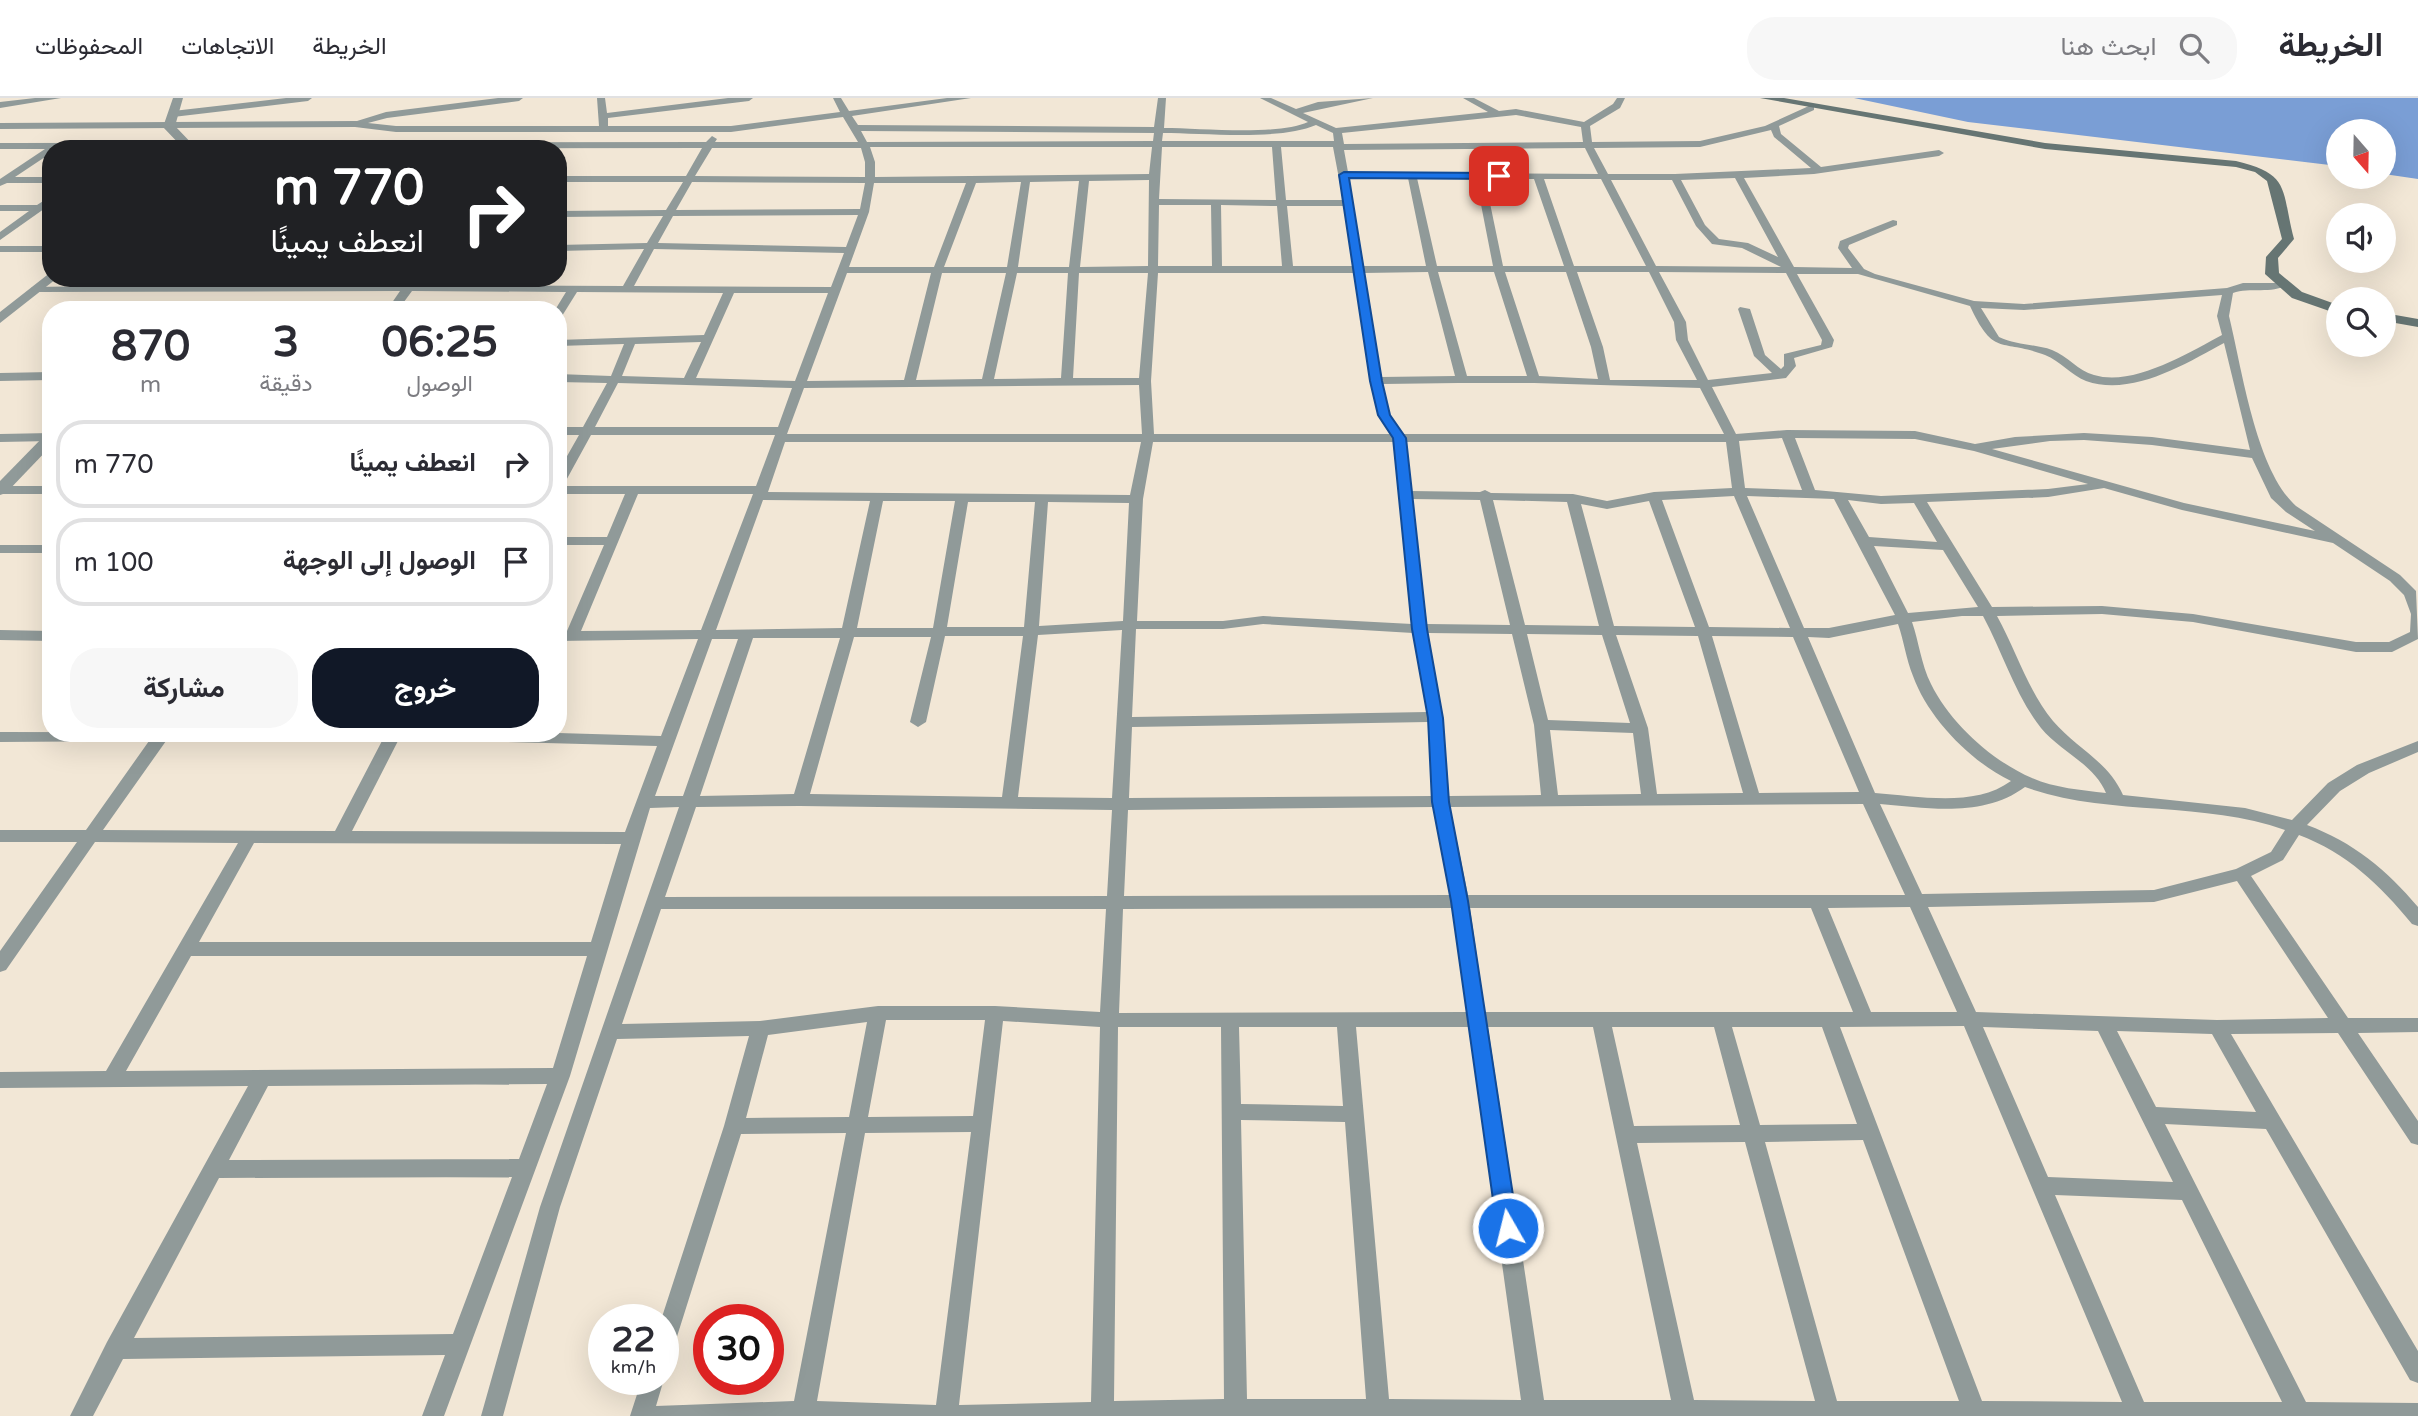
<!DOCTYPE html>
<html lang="ar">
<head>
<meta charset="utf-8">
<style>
  :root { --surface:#fff; --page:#f7f7f7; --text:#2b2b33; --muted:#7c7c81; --line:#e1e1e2; --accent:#111827 }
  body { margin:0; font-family:"Varela Round",Vazirmatn,sans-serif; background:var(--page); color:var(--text); direction:rtl; height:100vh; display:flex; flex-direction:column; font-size:26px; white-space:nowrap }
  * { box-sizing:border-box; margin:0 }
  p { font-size:23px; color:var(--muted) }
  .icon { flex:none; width:38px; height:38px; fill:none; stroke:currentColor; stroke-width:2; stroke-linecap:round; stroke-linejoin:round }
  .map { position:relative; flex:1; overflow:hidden; direction:ltr }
  .details { position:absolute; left:42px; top:203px; width:525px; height:441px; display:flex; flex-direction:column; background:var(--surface); border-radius:28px; box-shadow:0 7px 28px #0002; direction:rtl }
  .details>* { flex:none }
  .banner { position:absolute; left:42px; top:42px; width:525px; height:147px; border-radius:28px; box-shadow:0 7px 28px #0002; direction:rtl; background:#202124; color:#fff; overflow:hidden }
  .needle { width:46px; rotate:160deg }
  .buttons { position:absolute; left:2326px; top:21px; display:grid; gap:14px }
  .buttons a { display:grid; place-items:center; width:70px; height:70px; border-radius:50%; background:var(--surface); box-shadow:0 7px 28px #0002; font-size:35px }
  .speed { position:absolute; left:588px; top:1206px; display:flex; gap:14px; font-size:35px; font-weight:700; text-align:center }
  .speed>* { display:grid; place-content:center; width:91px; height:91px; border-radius:50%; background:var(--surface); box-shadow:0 7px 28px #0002; line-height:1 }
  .speed small { font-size:18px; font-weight:400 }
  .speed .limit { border:10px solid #d22; background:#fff; color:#111 }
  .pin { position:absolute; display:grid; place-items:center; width:60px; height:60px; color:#fff; margin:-30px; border-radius:14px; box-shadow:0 4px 10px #0006 }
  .me { position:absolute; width:77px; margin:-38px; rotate:352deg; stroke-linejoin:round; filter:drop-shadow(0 0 5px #0008) }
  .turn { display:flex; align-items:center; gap:24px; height:147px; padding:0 28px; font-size:32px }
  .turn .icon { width:91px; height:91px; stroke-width:2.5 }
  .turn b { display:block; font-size:49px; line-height:60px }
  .eta { display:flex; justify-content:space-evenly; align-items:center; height:119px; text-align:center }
  .eta b { font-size:42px; font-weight:700; line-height:49px }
  .cta { display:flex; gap:14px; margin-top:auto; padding:14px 28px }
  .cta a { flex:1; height:80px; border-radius:28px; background:var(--accent); color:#fff; font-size:28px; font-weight:700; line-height:80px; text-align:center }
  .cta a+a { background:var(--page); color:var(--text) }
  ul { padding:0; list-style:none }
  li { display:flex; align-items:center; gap:21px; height:88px; margin:0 14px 10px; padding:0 14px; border:4px solid var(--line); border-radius:28px }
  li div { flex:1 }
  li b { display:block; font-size:26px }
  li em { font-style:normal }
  header { display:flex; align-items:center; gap:42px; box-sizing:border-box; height:98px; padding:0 35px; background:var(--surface); border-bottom:2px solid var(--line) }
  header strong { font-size:33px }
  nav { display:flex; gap:38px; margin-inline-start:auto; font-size:24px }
  .search { width:490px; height:63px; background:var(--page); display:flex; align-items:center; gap:18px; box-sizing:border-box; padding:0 24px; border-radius:28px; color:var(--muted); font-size:26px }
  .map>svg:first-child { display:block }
  .water { fill:#7a9ed5 }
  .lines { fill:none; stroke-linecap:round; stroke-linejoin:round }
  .minor { fill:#909a99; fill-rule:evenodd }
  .tertiary { fill:#909a99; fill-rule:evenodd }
  .secondary { fill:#667573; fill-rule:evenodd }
  .route { fill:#1a73e8; stroke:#114b97; stroke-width:2 }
</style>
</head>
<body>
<header>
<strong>الخريطة</strong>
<div class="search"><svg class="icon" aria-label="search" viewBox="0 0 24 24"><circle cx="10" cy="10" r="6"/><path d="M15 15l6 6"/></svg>ابحث هنا</div>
<nav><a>الخريطة</a><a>الاتجاهات</a><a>المحفوظات</a></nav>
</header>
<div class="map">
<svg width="2418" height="1318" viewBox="0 0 2418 1318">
  <rect width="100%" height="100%" fill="#f2e7d6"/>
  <path class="water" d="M1854,0h564v81l-34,-5v-43h-46v35l-370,-44z"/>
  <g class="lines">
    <g class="minor">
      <path d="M35,0h26l-61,10v-6z"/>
      <path d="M286,0h26l-4,3 -135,16 -4,-3 4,-3z"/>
      <path d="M498,0h25l-4,3 -132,17 -19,5 28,3h203l-2,-28h8l2,15 121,-15h25l-4,3 -141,17v8h123l109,-14 -7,-14h8l8,13 98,-13h24l-119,18 6,9 296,2 4,-29h8l-2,30c36,0 113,8 144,-6l-48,-24h11l25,11 22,-7 55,-4 -70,15 33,15 152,-16 -25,-14h11l25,13 17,-2 68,13 29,-18 4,-6h8l-5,10 -30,18 2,16 108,-1 65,-15 46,-21 3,1v4l-35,16 2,8 40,33 118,-17 5,3 -5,3 -125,18 -70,4 50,89 58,1 -14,-20 2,-7 53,-21 4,1v4l-48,20 -1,3 16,21 11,5 99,27 50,3 203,-16 16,-5h42l1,2c-13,9 -37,2 -53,8l-4,23c13,53 27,154 67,190l104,69 16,16 2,48 -26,13h-36l-163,-30 -91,-8 -105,2c19,34 31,75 56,105 23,27 55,40 70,74l122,13 47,12 36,-37 29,-18 61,-24v11l-49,21 -29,18 -33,34c46,17 80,45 111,82v19l-6,-2c-32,-39 -65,-71 -113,-89l-16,25 -32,16 97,142h70v14l-60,1 60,88v24l-7,-2 -73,-110 -107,1 187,317v32l-8,-3 -144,-251 -101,-5 141,278 112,1v13h-1788l12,-37h21v-2l1,2 -8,27 138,-5 52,-268 -105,1 -67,212 -3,7 -8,3v-36h-2l63,-194 25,-90 -132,3 -57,168 -57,209h-22l59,-209 139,-400 -29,1 -80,268 -126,340h-22l23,-61 -322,4 -30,57h-23l37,-74 141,-256 -248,2v-16l106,-1 132,-228 -143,-1 -89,128 -6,2v-21l77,-109h-77v-12h86l63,-89 -149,1v-10l558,1 103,3 37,-97 -140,2v-10h9l37,-86h-46v-8h49l18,-43h-67v-22l21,-37h-21v-8h25l24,-44 -49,-1v-8l53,2 13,-32 -66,2v-6l146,-5 19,-42 -146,-1 -15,24 -4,1v-7h-3l11,-18 -154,-1 -14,19h-11l13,-19 -364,1 -5,-3 1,-2 219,-3 372,2 21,-37 -86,2v-6l89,-2 16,-27 -105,1v-6l108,-1 17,-28h-125v-6h128l16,-28 -651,1v4l-36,24h36v6h-44l-7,3v-7l45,-30h-45v-6l706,-1 6,-6 5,3 -2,3h143l-15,-25 -112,15h-335l-41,-5 -355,2v-6l357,-2 29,-9zM1516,17l65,12 2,15 -239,2 -2,-11zM1316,27l17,8 1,8h-172l1,-8c41,0 116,8 153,-8zM1771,32l3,7 37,31 -136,6h-67l-14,-26 106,-1zM861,33l293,2 -1,8 -286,1zM870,49h282l-3,27 -274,3v-15zM1162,49h110l4,53 -117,-1zM1281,49h52l10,53h-57zM712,50h149l4,14v15l-170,-1zM1585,50l13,26 -250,-2 -4,-22zM1349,80h59l18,88h-63zM1417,80l59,1 17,87h-56zM1735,80l43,79 -30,-14 -29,-4 -14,-14 -24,-45zM1485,81h49l30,87h-61zM1544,81h57l45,87h-72zM1149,82l-1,86 -68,1 9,-86zM1611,82h61l24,46 16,18 30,4 39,19 -125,-1zM1079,83l-10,86h-51l12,-85zM692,84l173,1 -5,26 -184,1zM1021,84l-14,85h-63l32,-84zM874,85h92l-32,84h-85l20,-55zM1159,107h52l1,61h-54zM1221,107l56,1 5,60h-60zM1287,108h57l9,60h-60zM858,117l-12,32 -188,-4 15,-27zM654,151l190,4 -13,34 -197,-1zM1428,174l27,104 -74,1 -17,-104zM1438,174h56l33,104h-60zM1505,174h61l25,75 7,32 -59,-3zM1577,174h72l25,50 2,18 21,40h-87l-7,-33zM1659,174l127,1 36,67 -1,5 -37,9v12l-3,3 -16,-14 -15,-46 -10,-2 -2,2 16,47 18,17 -64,7 -20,-40 -2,-18zM847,175h84l-27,107 -97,1zM942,175h64l-24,106 -66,1zM1017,175h51l-7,105 -67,1zM1079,175h69l-9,105h-66zM1158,175h196l16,108 8,34 12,19h-236l-3,-53zM1797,176h61l112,32c24,52 31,32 75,49 15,6 26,20 41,26 46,16 99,-17 138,-38l26,107 -98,-13 -68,-4 -69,4 -40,7 -60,-13 -128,-1 -51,4 -24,-47 74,-9 10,-12 -2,-8 38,-11 2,-7zM734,195h94l-33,88 -99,-3zM2222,197l-5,21 5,19c-34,18 -89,52 -128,40 -16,-4 -26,-19 -42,-25 -17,-6 -37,-5 -53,-13l-18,-29 43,2zM701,244l-17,36 -62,-2 13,-32zM618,285l174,5 -14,39h-183zM1458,285h76l166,5 24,46h-321l-13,-19 -7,-31zM1139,287l3,49h-355l17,-46zM591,337h184l-19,51h-193zM1782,340l20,52 -57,-2 -6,-47zM1795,340l120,1 59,12 114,33 -40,5 -167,7 -66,-6zM2084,342l68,5 100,13 19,40 15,14 29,19 -131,-28 -192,-54 58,-8zM785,344h356l-11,53 -362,-3zM1153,344h240l19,182 -149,-8 -40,5h-86l6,-122zM1406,344h320l6,46 -78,4 -47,9 -34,-7 -82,-1 -6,-3 -5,2 -69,-1zM2104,390l78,22 151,33 57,38 14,14 7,19 -1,18 -21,10h-33l-163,-28 -91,-8 -110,1 -65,-105 121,-5zM638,396h115l-52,136 -120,1zM1734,398l56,132 -81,-1 -47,-127zM1747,398l87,3 61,116 -66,13h-25zM1412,401l68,1 30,125 -83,-1zM763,402l107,1 -28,127 -126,2zM1493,402l74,2 32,124 -74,-1zM1848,402l33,4 33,-1 23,39 -68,-5zM883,403h72l-22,127h-76zM1649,403l46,126 -81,-1 -33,-122 26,5zM968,404h67l-11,125h-77zM1048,404l81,1 -6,118 -84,5zM1874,448l69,4 35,57 -70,6zM1962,518h21c20,37 32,79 58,112 20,24 53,36 65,65 -25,-3 -51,-5 -74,-15 -40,-17 -82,-55 -101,-94 -10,-20 -12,-42 -19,-62zM1263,526l150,9 14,79 -295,5 4,-88h87zM1898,526c6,17 8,35 15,52 15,42 58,86 98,105 -37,27 -93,15 -136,12l-67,-156 21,1zM1122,532l-10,168 -94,-1 20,-162zM1428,535l84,1 22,91 7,70 -92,1 -6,-79zM1527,536l75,1 28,88 -82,-3zM1616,537l82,1 45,157 -86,1 -9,-66zM945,538h78l-21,161 -192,-3 44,-157h77l-21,85 8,5 8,-5zM1712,538l81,1 66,155 -100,1zM753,540h87l-46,156 -94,2zM712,541h26l-55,157h-28zM1428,624l5,74 -304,2 3,-71zM1550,632l83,3 8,61 -83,1zM383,641l-48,92 -232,-1 63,-89zM399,641l258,7 -32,86 -273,-1zM2025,689c83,30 177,13 260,43l-14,22 -35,17 -82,21 -232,4 -42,-90c48,4 103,14 145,-17zM1863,706l42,91h-437l-18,-88zM800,708l312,4 -5,86 -442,1 31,-90zM1434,709l16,88 -326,1 4,-86zM254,745l367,1 -30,98h-392zM2237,783l91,137 -111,2 -241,-8 -48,-105 226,-5zM1910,809l47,105h-86l-43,-104zM1452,810l15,104 -348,1 4,-104zM1470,810h341l42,104h-368zM661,811h445l-6,103 -105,-6h-117l-118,15 -138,3zM191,858h396l-34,112 -427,3zM886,922h99l-12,96 -105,1zM1003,923l97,6 -9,375 -132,3zM867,924l-18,95 -103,1 22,-83zM1964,928l158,376 -140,-1 -142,-374zM1118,929h103l3,372 -110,2zM1239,929h98l6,79 -102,-2zM1356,929h113l52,373 -132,-1zM1488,929h105l78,373h-127zM1612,929h102l26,98 -106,1zM1732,929h90l35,97 -97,1zM1983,929l115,4 75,151 -125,-5zM2117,933l95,3 44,78 -100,-5zM547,986l-28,75 -290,1 39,-74zM1241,1022l104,2 21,277h-119zM971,1034l-35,273 -119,-4 48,-268zM1863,1042l96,261h-122l-72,-259zM1745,1044l70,259 -121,-1 -57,-257zM512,1079l-59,157 -319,4 85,-160zM2055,1097l127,5 100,202h-138z"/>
      <path d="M51,98v8l-51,36v-8l29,-21h-29v-6h37z"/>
      <rect x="0" y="148" width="51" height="6"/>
      <path d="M51,335v8l-51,1v-8z"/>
      <rect x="0" y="388" width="51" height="8"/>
      <rect x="0" y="447" width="51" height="8"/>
      <path d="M0,532l51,1v10l-51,-1z"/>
    </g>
    <g class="tertiary">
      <path d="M173,0h10l-8,28 22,23h-13l-21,-22z"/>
      <path d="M51,174v6l5,1 -56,44v-11z"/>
      <path d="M51,274v8l-51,1v-8z"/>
      <path d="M51,335v13l-45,47 -6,2v-14l46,-47z"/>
    </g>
    <g class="secondary">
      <path d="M1760,0h24l261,45 191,18c55,13 45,28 58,78l-16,19 1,15 23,19 36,13v9l-46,-16 -27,-24 1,-17 16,-18 -15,-58 -12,-9 -19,-5 -191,-18z"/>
      <path d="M2384,215l34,6v8l-34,-6z"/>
    </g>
  </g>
  <path class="route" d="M1344,74l155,1 5,3 -5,3 -150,-1 33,203 8,34 16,23 21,191 16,89 6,84 19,99 50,327 -3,7 -7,3 -8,-3 -3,-7 -46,-327 -19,-99 -4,-84 -16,-89 -19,-191 -15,-23 -8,-34 -31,-206z"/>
</svg>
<div class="buttons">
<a><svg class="needle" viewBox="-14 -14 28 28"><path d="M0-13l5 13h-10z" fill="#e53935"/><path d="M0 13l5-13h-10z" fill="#7c7c81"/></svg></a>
<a><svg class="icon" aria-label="sound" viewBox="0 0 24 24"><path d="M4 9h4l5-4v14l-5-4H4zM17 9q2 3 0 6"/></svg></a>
<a><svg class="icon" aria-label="search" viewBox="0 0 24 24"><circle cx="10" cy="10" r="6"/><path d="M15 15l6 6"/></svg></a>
</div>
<div class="speed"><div>22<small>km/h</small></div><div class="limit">30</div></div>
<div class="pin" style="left:1499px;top:78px;background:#d93025"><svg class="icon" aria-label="arrive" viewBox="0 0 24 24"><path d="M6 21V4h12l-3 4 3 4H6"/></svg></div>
<svg class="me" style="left:1508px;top:1130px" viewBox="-20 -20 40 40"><circle r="17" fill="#1a73e8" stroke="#fff" stroke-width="3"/><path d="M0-11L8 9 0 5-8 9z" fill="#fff"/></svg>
<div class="banner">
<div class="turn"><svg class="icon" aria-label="right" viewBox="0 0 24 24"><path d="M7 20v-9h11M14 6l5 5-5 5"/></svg><div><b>770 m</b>انعطف يمينًا</div></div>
</div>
<section class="details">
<div class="eta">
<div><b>06:25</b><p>الوصول</p></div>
<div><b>3</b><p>دقيقة</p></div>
<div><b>870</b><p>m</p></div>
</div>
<ul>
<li><svg class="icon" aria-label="right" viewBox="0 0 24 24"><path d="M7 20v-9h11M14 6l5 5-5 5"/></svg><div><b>انعطف يمينًا</b></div><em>770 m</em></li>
<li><svg class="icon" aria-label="arrive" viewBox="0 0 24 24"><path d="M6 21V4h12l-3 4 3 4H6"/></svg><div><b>الوصول إلى الوجهة</b></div><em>100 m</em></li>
</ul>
<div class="cta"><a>خروج</a><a>مشاركة</a></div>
</section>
</div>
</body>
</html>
